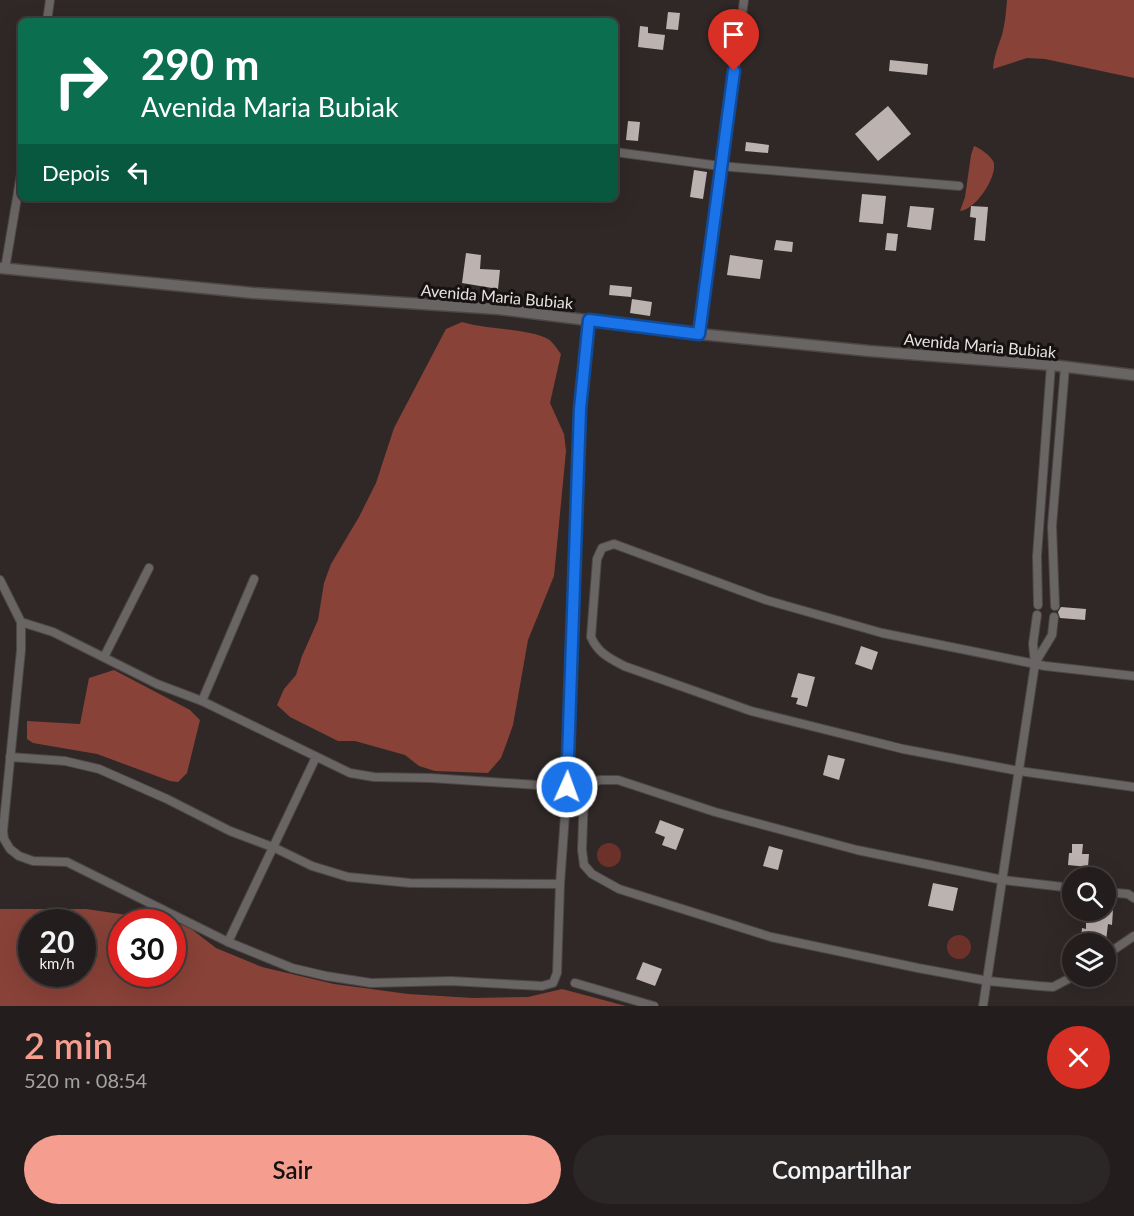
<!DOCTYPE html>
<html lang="pt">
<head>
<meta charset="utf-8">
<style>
  :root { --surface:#231e1d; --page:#2b2726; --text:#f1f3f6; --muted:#a3a2a4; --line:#403c3b; --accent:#f59d8f }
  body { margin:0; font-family:Lato,sans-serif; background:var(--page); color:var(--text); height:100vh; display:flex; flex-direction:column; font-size:22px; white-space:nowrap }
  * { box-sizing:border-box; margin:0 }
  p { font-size:20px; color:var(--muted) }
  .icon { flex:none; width:33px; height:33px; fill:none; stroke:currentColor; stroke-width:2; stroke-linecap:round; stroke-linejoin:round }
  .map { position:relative; height:1006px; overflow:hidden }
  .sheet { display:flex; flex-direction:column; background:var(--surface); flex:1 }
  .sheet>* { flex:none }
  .banner { position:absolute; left:18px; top:18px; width:600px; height:183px; border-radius:9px; box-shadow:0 6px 24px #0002,0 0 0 2px var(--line); background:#0b6e4f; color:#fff; overflow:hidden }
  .controls { position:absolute; left:1062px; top:867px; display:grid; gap:12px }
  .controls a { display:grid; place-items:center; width:54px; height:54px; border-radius:50%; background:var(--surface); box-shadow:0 6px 24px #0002,0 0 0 2px var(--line); font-size:30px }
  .speed { position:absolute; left:18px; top:909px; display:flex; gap:12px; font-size:30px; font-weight:700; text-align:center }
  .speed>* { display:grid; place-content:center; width:78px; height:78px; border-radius:50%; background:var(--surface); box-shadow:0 6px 24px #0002,0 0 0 2px var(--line); line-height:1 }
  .speed small { font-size:15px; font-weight:400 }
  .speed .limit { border:9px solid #d22; background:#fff; color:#111 }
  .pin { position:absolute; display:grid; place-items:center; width:51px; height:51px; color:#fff; margin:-62px -26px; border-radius:50% 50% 50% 0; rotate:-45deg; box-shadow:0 0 6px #0007 }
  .pin .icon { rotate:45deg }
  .me { position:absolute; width:66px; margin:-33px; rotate:2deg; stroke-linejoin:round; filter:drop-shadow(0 0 4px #0008) }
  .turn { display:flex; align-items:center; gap:21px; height:126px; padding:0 24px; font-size:27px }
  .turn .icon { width:78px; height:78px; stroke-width:2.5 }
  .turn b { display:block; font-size:42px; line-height:51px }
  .then { display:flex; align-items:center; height:57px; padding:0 24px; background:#0003; gap:12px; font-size:22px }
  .round { display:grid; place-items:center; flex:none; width:63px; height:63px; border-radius:32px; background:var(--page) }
  .overview { display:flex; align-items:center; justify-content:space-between; height:102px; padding:0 24px }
  h1 { font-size:36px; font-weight:600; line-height:45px; color:var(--accent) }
  .action { display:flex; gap:12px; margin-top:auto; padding:12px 24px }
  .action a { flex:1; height:69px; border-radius:36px; background:var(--accent); color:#111; font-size:24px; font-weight:600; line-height:69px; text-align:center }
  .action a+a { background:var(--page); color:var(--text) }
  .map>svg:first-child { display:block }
  .green { fill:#6c322a }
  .forest { fill:#894238; fill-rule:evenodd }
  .building { fill:#bcb3b1 }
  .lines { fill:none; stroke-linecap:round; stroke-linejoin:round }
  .minor-casing { stroke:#4d4645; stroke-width:10 }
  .tertiary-casing { stroke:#4d4645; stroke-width:13 }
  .minor { stroke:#696564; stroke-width:8 }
  .tertiary { stroke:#696564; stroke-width:10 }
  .route-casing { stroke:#114b97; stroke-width:15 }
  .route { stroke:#1a73e8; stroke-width:10 }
  .labels { text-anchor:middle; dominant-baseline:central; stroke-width:6; stroke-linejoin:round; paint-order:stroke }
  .street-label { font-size:16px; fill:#e8e3e2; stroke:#151211 }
</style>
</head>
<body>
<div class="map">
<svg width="1134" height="1006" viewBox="0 0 1134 1006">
  <rect width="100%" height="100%" fill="#2f2827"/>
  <g class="green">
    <circle cx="609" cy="855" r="12"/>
    <circle cx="959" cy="947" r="12"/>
  </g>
  <g class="forest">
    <path d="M1007,0h127v78l-89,-19 -18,-1 -34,11c1,-13 5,-22 9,-34 3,-11 4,-23 5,-35z"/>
    <path d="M974,146c6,2 20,12 20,18 2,15 -19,46 -34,47l5,-14 6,-42z"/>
    <path d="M462,322c26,8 65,6 86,17 5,3 9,10 13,15l-11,49 14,31 2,17 -12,125 -26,64 -15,85 -6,17 -6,16 -13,15 -53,-2 -16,-5 -14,-11 -50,-14h-17l-48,-24 -13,-12 7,-16 12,-14 6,-19 16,-36 6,-37 7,-19 28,-47 17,-34 18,-55 52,-99z"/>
    <path d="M114,670l76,40 10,10 -13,53 -9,9 -8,-1 -73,-27 -64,-11 -6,-4v-18l53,3 9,-46z"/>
    <path d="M0,909h86l89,13 15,6 26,20 46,19 72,17 74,10 65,4 55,-1 34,-8 64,17h-626zM32,922h50v52h-50zM172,922v52h-50v-52z"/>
  </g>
  <g class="building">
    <path d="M668,12l12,1 -2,17 -12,-1z"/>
    <path d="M640,26l8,1v6l17,2 -2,15 -25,-3z"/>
    <path d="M890,60l38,4 -1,11 -38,-4z"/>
    <path d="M888,106l23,28 -33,27 -23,-27z"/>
    <path d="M628,121l12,1 -2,19 -12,-1z"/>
    <path d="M746,142l23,3 -1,8 -23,-2z"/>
    <path d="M694,170l13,2 -4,27 -13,-2z"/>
    <path d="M862,194l24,2 -3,28 -24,-2z"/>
    <path d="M910,206l24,2 -3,22 -24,-3z"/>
    <path d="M971,206l17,1 -3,34 -11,-1 2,-22 -6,-1z"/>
    <path d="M887,233l11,1 -2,17 -11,-1z"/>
    <path d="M776,240l17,2 -1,10 -18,-2z"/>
    <path d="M466,253l15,2 -1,14 20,1 -2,19 -36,-6z"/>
    <path d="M730,255l33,5 -3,19 -33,-4z"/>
    <path d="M610,285l22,2 -1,10 -22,-2z"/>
    <path d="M632,299l20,3 -2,14 -20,-3z"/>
    <path d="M1061,607l25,2 -1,11 -25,-2 -2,-6z"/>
    <path d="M861,646l17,6 -6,18 -17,-6z"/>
    <path d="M798,673l17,4 -8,30 -11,-3 2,-6 -7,-1z"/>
    <path d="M828,755l17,4 -6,21 -16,-5z"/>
    <path d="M660,820l24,9 -8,21 -14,-5 3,-8 -10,-4z"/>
    <path d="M1072,844h11l-1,10h7l-1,13 -20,-2 1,-12h3z"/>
    <path d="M769,846l14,4 -5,20 -15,-4z"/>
    <path d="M933,883l25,5 -5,23 -25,-5z"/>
    <path d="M1089,910h24l-1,15 -4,-1 -2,17 -25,-2 1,-11 4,1v-6h2z"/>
    <path d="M643,962l19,7 -7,17 -19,-7z"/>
  </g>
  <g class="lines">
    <defs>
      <g id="minor">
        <path d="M47,21l3,-21"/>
        <path d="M615,152l105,14 239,20"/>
        <path d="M5,269l16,-95"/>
        <path d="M699,334l45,-334"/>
        <path d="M0,580l21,42v28l-18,181 1,8 6,10 9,7 14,5 34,1 161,80 64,26 34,8 45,7 80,-2 91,5 11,-3 4,-10 3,-89 7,-97 13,-378 9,-89"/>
        <path d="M1038,605l-1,-49 14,-191"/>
        <path d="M1055,606l-3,-80 13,-159"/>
        <path d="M21,622l32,10 104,52 45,17 148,72 24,4 57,1 136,9"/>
        <path d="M104,657l45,-89"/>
        <path d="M1035,663l17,-28 2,-18"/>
        <path d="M1134,676l-89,-10 -163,-33 -116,-33 -152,-56 -12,4 -5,11 -6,78c7,16 18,21 33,29l127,45 152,38 116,22 115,16"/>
        <path d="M202,701l52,-122"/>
        <path d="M10,757l55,4 34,8 68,30 63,32 45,17 37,18 36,11 62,6 150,1"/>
        <path d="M1072,888l-69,-8 -146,-30 -142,-38 -97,-32h-18l-9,3 -7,9 -2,58 2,15 8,9 27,15 152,48 147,31 70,13 51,5 14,1 21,-11"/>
        <path d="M1106,892l22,2 6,4"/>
        <path d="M228,942l88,-185"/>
        <path d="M1106,955l28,-19"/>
        <path d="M575,983l79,23"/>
        <path d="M983,1006l52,-342 -2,-20 4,-29"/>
      </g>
      <path id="tertiary" d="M0,268l253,25 245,16 201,25 170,17 182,14 83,10"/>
    </defs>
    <use href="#minor" class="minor-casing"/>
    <use href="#tertiary" class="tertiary-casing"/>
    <use href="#minor" class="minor"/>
    <use href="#tertiary" class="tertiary"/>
  </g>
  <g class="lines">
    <defs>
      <path id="route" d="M567,787l13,-378 9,-89 110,14 35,-263"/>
    </defs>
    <use href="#route" class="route-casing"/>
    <use href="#route" class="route"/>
  </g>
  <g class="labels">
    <g class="street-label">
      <text transform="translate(497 296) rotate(5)">Avenida Maria Bubiak</text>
      <text transform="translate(980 345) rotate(5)">Avenida Maria Bubiak</text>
    </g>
  </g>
</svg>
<div class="controls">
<a><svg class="icon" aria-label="search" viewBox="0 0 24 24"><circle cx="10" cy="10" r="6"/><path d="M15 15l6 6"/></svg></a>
<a><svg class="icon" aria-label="layers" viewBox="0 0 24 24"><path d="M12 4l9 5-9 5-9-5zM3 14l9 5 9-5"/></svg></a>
</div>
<div class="speed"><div>20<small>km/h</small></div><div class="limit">30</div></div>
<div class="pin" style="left:734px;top:71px;background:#d93025"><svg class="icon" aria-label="arrive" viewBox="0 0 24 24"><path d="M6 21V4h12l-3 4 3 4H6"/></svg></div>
<svg class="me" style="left:567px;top:787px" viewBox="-20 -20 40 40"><circle r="17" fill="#1a73e8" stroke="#fff" stroke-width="3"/><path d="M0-11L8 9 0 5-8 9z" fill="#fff"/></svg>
<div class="banner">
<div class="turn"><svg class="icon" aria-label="right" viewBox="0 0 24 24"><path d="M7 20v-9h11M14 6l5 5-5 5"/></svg><div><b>290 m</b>Avenida Maria Bubiak</div></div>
<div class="then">Depois<svg class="icon" aria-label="left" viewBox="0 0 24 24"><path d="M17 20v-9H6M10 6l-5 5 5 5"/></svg></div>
</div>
</div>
<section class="sheet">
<div class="overview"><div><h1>2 min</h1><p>520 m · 08:54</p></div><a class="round" style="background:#d93025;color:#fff"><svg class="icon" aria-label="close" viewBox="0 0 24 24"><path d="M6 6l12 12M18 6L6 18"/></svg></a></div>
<div class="action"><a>Sair</a><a>Compartilhar</a></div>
</section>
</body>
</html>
